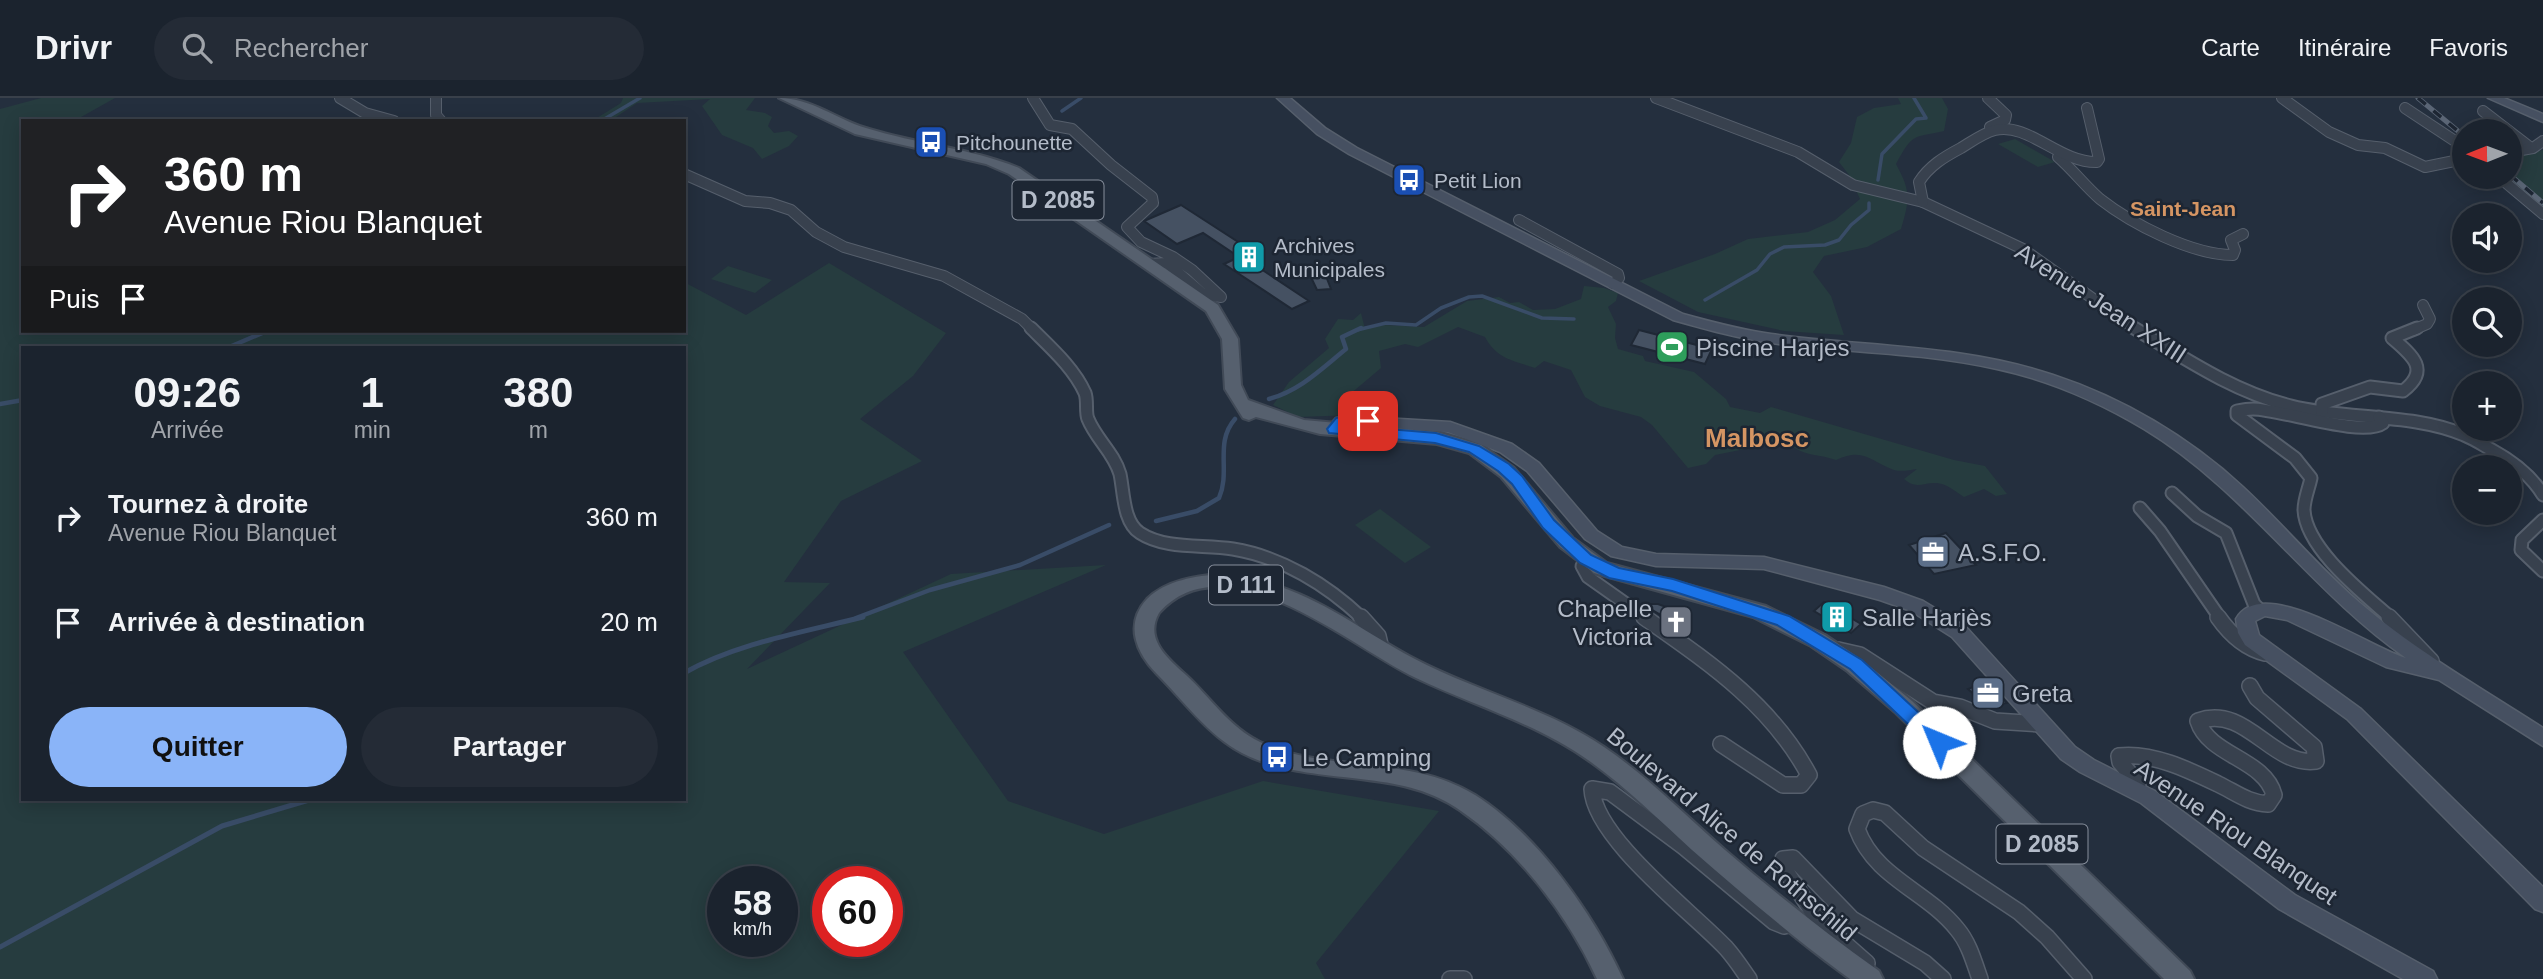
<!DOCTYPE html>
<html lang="fr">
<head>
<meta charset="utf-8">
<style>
  :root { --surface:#1b232e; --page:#242b36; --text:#f1f3f6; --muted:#a0a4aa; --line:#39404a; --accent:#8ab4f8 }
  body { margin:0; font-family:Helvetica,sans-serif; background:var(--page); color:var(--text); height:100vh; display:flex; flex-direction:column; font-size:26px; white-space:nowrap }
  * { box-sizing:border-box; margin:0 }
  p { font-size:23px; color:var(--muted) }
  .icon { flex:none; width:38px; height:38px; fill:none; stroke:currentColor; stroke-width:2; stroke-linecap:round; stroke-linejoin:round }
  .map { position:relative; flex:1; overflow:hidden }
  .drawer { position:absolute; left:21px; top:248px; width:665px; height:455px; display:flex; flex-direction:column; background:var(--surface); border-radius:0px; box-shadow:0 4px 18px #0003,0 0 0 2px var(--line) }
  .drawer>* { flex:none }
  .hud { position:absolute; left:21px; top:21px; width:665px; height:214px; border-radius:0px; box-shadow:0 4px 18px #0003,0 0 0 2px var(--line); background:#202124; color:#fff; overflow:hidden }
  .needle { width:46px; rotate:269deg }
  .tools { position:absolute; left:2452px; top:21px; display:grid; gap:14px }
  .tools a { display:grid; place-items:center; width:70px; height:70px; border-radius:50%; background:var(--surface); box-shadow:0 4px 18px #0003,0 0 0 2px var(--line); font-size:35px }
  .speed { position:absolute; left:707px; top:768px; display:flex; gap:14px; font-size:35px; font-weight:700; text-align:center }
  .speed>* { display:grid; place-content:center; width:91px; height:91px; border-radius:50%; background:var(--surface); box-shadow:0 4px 18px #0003,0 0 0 2px var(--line); line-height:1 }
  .speed small { font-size:18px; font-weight:400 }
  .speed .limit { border:10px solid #d22; background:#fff; color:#111 }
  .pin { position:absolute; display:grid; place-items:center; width:60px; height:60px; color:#fff; margin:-30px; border-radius:14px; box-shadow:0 4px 10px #0006 }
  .me { position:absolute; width:77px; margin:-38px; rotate:315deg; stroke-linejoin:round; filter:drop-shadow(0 0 5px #0008) }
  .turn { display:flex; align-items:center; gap:24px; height:147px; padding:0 28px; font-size:32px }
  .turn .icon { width:91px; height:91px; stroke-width:2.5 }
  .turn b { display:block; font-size:49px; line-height:60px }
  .then { display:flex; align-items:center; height:66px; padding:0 28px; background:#0003; gap:14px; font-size:26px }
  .eta { display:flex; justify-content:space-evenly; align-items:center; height:119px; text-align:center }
  .eta b { font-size:42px; font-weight:800; line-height:49px }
  .cta { display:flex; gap:14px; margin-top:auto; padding:14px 28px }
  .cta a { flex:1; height:80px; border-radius:42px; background:var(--accent); color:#111; font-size:28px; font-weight:800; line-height:80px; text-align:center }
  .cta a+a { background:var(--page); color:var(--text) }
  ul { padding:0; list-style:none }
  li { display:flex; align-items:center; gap:21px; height:105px; padding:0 28px }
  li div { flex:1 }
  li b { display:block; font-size:26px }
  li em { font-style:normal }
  header { display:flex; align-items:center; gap:42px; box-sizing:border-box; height:98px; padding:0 35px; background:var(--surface); border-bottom:2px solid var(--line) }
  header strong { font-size:33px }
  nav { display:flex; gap:38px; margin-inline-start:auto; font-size:24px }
  .search { width:490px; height:63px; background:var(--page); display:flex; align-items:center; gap:18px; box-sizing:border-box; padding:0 24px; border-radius:38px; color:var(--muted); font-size:26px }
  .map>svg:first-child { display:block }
  .green { fill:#263c3f; fill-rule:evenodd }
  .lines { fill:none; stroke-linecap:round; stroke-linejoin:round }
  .stream-far2 { stroke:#394c67; stroke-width:3.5 }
  .stream-far1 { stroke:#394c67; stroke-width:4.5 }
  .stream { stroke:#394c67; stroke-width:5 }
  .building { fill:#455162; stroke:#1f2835; stroke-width:2 }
  .street-far2-casing { stroke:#565f6c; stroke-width:12 }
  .street-far1-casing { stroke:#565f6c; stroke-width:15 }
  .street-casing { stroke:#565f6c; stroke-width:18 }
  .secondary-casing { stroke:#565f6c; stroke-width:3 }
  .primary-casing { stroke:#414a57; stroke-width:4 }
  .street-far2 { stroke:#38414e; stroke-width:10 }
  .street-far1 { stroke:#38414e; stroke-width:11 }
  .street { stroke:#38414e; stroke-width:15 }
  .secondary { fill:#465061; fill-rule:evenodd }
  .primary { fill:#56606e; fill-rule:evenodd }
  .rail-casing { stroke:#5a6575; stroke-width:5 }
  .rail { stroke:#1d2633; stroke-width:3.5; stroke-dasharray:10; stroke-linecap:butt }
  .route { fill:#1a73e8; stroke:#114b97; stroke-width:2 }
  .labels { text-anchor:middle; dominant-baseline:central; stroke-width:5; stroke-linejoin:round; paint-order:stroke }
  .far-poi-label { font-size:21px; fill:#b4bcc9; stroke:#1d2633; text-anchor:start }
  .far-neighbourhood-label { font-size:21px; font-weight:bold; fill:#d59563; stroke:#1d2633 }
  .shield { fill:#1d2633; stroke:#878f9c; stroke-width:2 }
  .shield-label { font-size:23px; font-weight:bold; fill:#b4bcc9 }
  .street-label { font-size:24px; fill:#b4bcc9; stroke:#1d2633 }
  .poi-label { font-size:24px; fill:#b4bcc9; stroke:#1d2633; text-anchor:start }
  .neighbourhood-label { font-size:26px; font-weight:bold; fill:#d59563; stroke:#1d2633 }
</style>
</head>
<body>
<header>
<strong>Drivr</strong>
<div class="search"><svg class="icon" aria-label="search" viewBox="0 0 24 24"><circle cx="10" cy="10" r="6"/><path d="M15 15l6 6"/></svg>Rechercher</div>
<nav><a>Carte</a><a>Itinéraire</a><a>Favoris</a></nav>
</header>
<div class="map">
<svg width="2543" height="881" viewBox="0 0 2543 881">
  <rect width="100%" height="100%" fill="#242f3e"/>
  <g class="green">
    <path d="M41,0h74l-41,23h-51v210h661v-49l62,33 83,-52 117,70 -33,43 -53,43 62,42 -81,40 -57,81 46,1 -83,86 204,-95 155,-9 -203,87 105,149 96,33 159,-53 176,30 -123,152 9,16h-1325v-870zM23,250h661v452h-661zM782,784v60h-59v-60zM887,784v60h-59v-60z"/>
    <path d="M623,0h132l-9,12 19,3 7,4 -4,9 6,7 15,-2 9,5 -9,10 -27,13 -9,-11 -31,-13 -20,-29 8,-7 -73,4 -27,18h-18l29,-18z"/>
    <path d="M1898,0h44l6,11 -4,22c-32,7 -31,2 -48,33 15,28 14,34 5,65l-34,18 -43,9 -11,16 18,24 13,39 -60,-4 -86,-19 -59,-31 76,-27 33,-15 60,-7 27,-12 25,-21 -11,-24 -10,-13 12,-19 6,-26 17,-9 27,-4z"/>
    <path d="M2015,41l40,23 -17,5 -40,-23z"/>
    <path d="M2543,52v60l-39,-33h6v-21z"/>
    <path d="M728,168l44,14 -17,13 -44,-14z"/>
    <path d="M1584,188l20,2 14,5 -2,8 -8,6 8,17 -1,14 3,11 25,7 2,5 49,11 32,27 4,8 30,6 11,-6 183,53 31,6 22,28 -11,2 -12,-7 -20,8c-9,-6 -17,-13 -27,-14 -14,-1 -20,7 -33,-4l13,-10c-7,1 -16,3 -23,1 -24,-9 -30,-23 -58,-10 -23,-8 -28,-1 -51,-19l-70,14 -9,9 -18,4 -36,-43 -11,-8 -41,-11 -15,-9 -14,-27 -27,-9 -9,7c-23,-8 -38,-9 -50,-31l-27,-10 -40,20 -13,-3 -26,7 2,17 -32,27 34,19 -85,3 -25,-12 16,-23 40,-34 -4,-9 13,-20 15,1 8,-7 4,16 19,-4 40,2 43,-26 32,-4 11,6 9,-1 14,8 22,-1 26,-10z"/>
    <path d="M1380,411l51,38 -26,16 -50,-38z"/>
  </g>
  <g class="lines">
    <g class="stream-far2">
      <path d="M1062,13l19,-13"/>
      <path d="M601,23l39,-23"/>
      <path d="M1878,82l4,-26 34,-35 10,-1 -12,-20"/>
      <path d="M1705,202l52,-30 13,-16 14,-7 41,-2 14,-5 12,-15 18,-15v-7"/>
      <path d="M1357,232l29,-7 30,2 25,-17 28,-11 13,-1 60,22 32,1"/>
    </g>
    <g class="stream-far1">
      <path d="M227,250l40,-17"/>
      <path d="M1269,301c32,-9 52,-30 77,-50l-4,-12 19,-9"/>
      <path d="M0,306l23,-4"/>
      <path d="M1156,423l41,-10 22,-13c12,-27 -5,-55 16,-79"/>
      <path d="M856,520l74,-28 90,-25 89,-40"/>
    </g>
    <g class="stream">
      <path d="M684,575c53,-30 120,-41 179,-56"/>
      <path d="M0,849l222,-121 87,-26"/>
    </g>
  </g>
  <g class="building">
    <path d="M1181,107l82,53 -11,5 57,38 -17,8 -68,-45 15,-7 -36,-24 -26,11 -33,-23z"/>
    <path d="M1324,173l7,18 -14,1 -8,-17z"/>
    <path d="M1639,232l73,19 -7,15 -74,-19z"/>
    <path d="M1946,435l30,32 -42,9 -25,-29z"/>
    <path d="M1824,504l37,22 -10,9 -37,-22z"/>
    <path d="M1650,506h8l30,11 -5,13 -34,-20z"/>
    <path d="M1987,583l20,22 -19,4 -20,-18z"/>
  </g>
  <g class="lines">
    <defs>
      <g id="street-far2">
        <path d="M340,0l25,15 29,8"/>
        <path d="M436,0v17l5,6"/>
        <path d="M1033,0l17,27 22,4 39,36 41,32 1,6 -26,24 14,15 32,15 19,13 29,27 -18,-3 -36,-31 -19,1"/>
        <path d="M1656,0l142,54 55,33 70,17 100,47 114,81"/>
        <path d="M1988,0l18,17 -1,5 -15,7"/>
        <path d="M2282,0l47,34 29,13 27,3 40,19 39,-8"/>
        <path d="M2405,10l59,39"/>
        <path d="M2483,13l48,37"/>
        <path d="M2510,54l23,-4 10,-7"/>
        <path d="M2058,59c15,13 27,29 42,42 32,25 92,56 133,56l2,-5 -4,-10 12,-6"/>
        <path d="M684,76l61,27 25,2 21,7 25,22 28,15 100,29 78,43 11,11"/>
        <path d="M2499,79l44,37"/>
        <path d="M1923,104l-4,-20c10,-16 25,-25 42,-34 10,-6 22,-15 34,-18 33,-8 65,33 102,32l2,-3 -12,-51"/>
        <path d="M1519,122l99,54 1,4 -6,6"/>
        <path d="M2413,232l14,-6 3,-5 -7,-14"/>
      </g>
      <g id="street-far1">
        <path d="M1031,230c19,19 43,40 54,65 3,8 0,19 3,26 8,20 26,34 32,55 4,19 3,48 20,59 26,17 64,11 93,16 49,8 94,36 129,69"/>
        <path d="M2134,230c50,30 100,64 157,78 54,14 123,7 173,29 10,4 19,10 28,15 20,11 39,25 51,45"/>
        <path d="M2322,314v-8l48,-17 33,4c28,-21 9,-36 -11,-53l25,-10"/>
        <path d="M2379,319l4,6c-20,15 -103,-14 -130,-14 -5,0 -11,1 -16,2v4l58,43 16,20c-2,10 -7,21 -7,32 2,39 60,84 87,108"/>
        <path d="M2172,395l25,23 29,17 28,71 6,6"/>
        <path d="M2140,410l20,23 60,87"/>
        <path d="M2543,422l-21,20 -1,10 22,21"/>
        <path d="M1582,468l6,11 58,41"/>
      </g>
      <g id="street">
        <path d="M1361,519l17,19 3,13"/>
        <path d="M1644,519c64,45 127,87 165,158l-8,10h-18l-62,-41"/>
        <path d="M2218,519c12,17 27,31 47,36"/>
        <path d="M2389,519l42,44 -2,3"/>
        <path d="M1838,552l22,5 73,47 27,5 35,14 46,3"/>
        <path d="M2137,693l1,-8 -18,-21 -1,-6c33,-4 70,14 99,28 17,8 30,19 50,20l6,-9c-9,-36 -65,-39 -76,-74 49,-17 73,46 118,40l-2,-14 -57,-49 -7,-12"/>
        <path d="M1864,877l3,-12 -50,-44 -35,-54 1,-6 10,-1 59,61 73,44 18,16"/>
        <path d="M1450,881h14"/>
        <path d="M1749,881c-7,-10 -14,-21 -23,-31 -34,-36 -132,-110 -134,-159l18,3 74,55 90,75 10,4 9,-2"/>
        <path d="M1980,881c-6,-17 -11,-36 -23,-50 -30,-38 -82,-51 -100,-100l6,-15 10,-4 12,3 38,35 96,64 28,25 37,42"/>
      </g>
      <g id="secondary">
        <path d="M1277,0h13l35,30 32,20 326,166c29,8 58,16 88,20 94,13 191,10 282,41 70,23 136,62 190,112 40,37 75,80 117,116 56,48 121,85 183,125v18l-104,-66 -53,-13 -99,-47 -22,-4 -10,5 4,14 102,74 182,178v25l-8,-3 -188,-190 -102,-74 -7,-12 -2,-14c26,-47 134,29 170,39 -96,-67 -161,-168 -262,-229 -45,-27 -96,-49 -147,-60 -74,-17 -151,-16 -226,-26 -34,-5 -66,-14 -98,-23l-324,-166 -32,-20z"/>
        <path d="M2488,0h16l39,16v8z"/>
        <path d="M1349,318l101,6 62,22 27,19 58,68 25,16 34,7 108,3 120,30 39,14 43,26 109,120 19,13 61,31 140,104 138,76 4,8h-34l-124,-70 -138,-106 -61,-31 -19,-13 -109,-122 -41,-26 -31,-11 -116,-31 -108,-3 -45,-10 -26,-17 -58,-68 -27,-19 -52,-20 -99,-6 -9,7h-12l-2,-4 10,-11z"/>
      </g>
      <g id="primary">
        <path d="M779,0c32,0 57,21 87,30 51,16 104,20 153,40l199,137 20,34 3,46 7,15 56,20 133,12 44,13 33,23 59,70 34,25 159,43 59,29 36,24 51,42 278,270 4,8h-30l-268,-266 -50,-43 -35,-24 -58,-29 -159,-44 -34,-26 -59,-70 -32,-24 -32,-9 -117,-10 -64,-17 -7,3 -6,-2 -18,-29 -3,-50 -16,-28 -197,-137 -23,-10 -131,-30z"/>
        <path d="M1221,476c82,8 124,47 192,84 62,33 132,49 191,89 44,30 81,68 121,103 50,43 101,83 154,121l4,8h-33l-11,-8c-51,-38 -99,-79 -147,-121 -34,-31 -67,-64 -104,-90 -53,-37 -115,-55 -172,-82 -64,-30 -190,-141 -257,-65 -15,26 9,46 27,62 24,22 43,52 74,67 68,32 149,12 215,53 62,39 118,118 148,184h-26c-29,-63 -78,-128 -136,-168 -63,-46 -150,-22 -219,-58 -33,-17 -59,-53 -85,-79 -21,-21 -33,-50 -10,-75 19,-19 49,-23 74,-25z"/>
      </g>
    </defs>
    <use href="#street-far2" class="street-far2-casing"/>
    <use href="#street-far1" class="street-far1-casing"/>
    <use href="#street" class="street-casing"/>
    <use href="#secondary" class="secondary-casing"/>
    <use href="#primary" class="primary-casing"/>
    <use href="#street-far2" class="street-far2"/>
    <use href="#street-far1" class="street-far1"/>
    <use href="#street" class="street"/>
    <use href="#secondary" class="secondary"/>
    <use href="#primary" class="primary"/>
    <defs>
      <g id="rail">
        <path d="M2418,0l46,38"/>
        <path d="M2510,77l33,28"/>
      </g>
    </defs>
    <use href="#rail" class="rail-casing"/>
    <use href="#rail" class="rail"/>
  </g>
  <path class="route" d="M1342,319h26l8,4 -8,5h-16l84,7 43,13 30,18 13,12 32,44 37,35 28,13 54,11 116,37 73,44 83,77 3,5 -3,6 -6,2 -6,-2 -83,-79 -73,-44 -105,-34 -63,-13 -29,-15 -37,-35 -31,-44 -14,-13 -29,-19 -34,-9 -106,-10 -2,-4 9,-11z"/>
  <defs>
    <symbol id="bus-square" viewBox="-11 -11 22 22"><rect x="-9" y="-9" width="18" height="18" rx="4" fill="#1a4fb4" stroke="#1d2633"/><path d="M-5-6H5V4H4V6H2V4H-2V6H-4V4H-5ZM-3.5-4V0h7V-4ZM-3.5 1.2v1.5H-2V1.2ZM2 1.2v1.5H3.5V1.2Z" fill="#fff"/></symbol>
    <symbol id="building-square" viewBox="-11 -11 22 22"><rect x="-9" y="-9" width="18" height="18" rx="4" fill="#0f9aa8" stroke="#1d2633"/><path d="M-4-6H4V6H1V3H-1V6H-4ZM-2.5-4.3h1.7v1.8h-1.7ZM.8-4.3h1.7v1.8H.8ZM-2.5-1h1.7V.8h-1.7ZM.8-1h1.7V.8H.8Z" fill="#fff"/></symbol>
    <symbol id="stadium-square" viewBox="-11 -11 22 22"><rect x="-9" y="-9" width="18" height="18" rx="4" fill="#2e9e5b" stroke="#1d2633"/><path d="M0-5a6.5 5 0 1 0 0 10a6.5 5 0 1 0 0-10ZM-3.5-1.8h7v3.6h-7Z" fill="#fff"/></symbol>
    <symbol id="office-square" viewBox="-11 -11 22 22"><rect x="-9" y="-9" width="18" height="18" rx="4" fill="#5c6f8a" stroke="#1d2633"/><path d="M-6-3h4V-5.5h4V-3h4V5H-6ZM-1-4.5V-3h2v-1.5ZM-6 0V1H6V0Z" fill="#fff"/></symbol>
    <symbol id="church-square" viewBox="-11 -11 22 22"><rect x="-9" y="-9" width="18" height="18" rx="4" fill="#6b7280" stroke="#1d2633"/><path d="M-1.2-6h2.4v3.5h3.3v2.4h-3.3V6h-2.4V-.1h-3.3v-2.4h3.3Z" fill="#fff"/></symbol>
  </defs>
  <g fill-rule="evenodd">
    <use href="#bus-square" x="912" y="25" width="38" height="38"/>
    <use href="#bus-square" x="1390" y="63" width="38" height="38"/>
    <use href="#building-square" x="1230" y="140" width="38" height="38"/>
    <use href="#stadium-square" x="1653" y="230" width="38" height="38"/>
    <use href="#office-square" x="1914" y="435" width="38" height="38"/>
    <use href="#building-square" x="1818" y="500" width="38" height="38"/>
    <use href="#church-square" x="1657" y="505" width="38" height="38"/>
    <use href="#office-square" x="1969" y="576" width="38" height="38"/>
    <use href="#bus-square" x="1258" y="640" width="38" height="38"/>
  </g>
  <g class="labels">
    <g class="far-poi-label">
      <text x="956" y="44">Pitchounette</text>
      <text x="1434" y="82">Petit Lion</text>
      <text x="1274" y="147">Archives<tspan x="1274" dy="24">Municipales</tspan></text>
    </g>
    <g class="far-neighbourhood-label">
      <text x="2183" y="110">Saint-Jean</text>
    </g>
    <g class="shield">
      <rect x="1012.5" y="82.5" width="91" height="39" rx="5"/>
      <rect x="1209" y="467.5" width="74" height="39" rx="5"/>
      <rect x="1996.5" y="726.5" width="91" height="39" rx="5"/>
    </g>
    <g class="shield-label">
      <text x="1058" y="102">D 2085</text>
      <text x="1246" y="487">D 111</text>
      <text x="2042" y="746">D 2085</text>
    </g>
    <g class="street-label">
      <text transform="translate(2101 205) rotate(33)">Avenue Jean XXIII</text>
      <text transform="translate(2236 734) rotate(34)">Avenue Riou Blanquet</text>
      <text transform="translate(1732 736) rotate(40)">Boulevard Alice de Rothschild</text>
    </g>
    <g class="poi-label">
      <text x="1696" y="249">Piscine Harjes</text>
      <text x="1958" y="454">A.S.F.O.</text>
      <text x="1652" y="510" text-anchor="end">Chapelle<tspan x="1652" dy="28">Victoria</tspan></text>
      <text x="1862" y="519">Salle Harjès</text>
      <text x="2012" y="595">Greta</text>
      <text x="1302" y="659">Le Camping</text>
    </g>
    <g class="neighbourhood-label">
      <text x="1757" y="340">Malbosc</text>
    </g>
  </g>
</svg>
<div class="tools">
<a><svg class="needle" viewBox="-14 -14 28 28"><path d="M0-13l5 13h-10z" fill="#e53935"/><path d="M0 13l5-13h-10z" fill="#a0a4aa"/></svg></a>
<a><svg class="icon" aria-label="sound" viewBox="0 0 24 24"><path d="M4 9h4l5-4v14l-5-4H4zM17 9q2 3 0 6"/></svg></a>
<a><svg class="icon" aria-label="search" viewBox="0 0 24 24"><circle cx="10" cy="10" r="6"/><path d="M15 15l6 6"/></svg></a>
<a>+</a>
<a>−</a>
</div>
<div class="speed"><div>58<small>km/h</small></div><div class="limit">60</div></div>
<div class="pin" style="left:1368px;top:323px;background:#d93025"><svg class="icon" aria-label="arrive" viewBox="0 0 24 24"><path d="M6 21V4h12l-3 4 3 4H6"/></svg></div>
<svg class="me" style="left:1939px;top:644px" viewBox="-20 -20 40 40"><circle r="19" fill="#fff"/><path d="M0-13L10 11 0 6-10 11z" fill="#1a73e8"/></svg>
<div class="hud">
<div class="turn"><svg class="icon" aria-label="right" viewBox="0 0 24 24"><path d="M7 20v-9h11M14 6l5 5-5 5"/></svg><div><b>360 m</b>Avenue Riou Blanquet</div></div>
<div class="then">Puis<svg class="icon" aria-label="arrive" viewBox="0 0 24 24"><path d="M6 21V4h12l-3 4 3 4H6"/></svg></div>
</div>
<section class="drawer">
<div class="eta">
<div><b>09:26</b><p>Arrivée</p></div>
<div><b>1</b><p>min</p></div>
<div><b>380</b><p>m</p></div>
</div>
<ul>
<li><svg class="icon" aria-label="right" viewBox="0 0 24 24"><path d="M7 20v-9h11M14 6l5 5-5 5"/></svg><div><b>Tournez à droite</b><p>Avenue Riou Blanquet</p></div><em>360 m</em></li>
<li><svg class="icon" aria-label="arrive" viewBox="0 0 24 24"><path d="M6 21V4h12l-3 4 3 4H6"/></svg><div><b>Arrivée à destination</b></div><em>20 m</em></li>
</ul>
<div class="cta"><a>Quitter</a><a>Partager</a></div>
</section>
</div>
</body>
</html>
